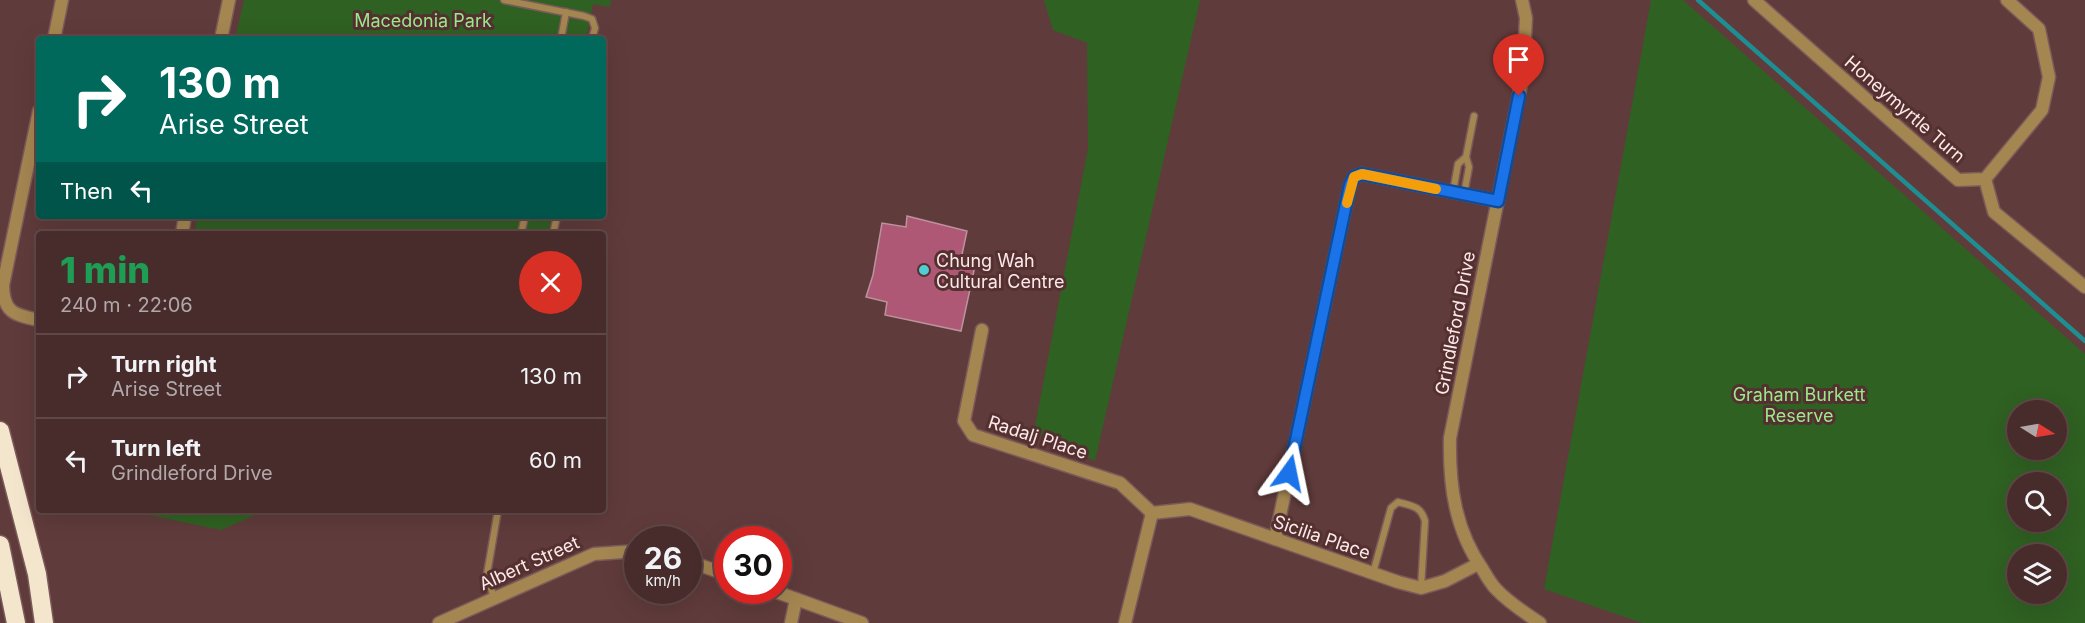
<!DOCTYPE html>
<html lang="en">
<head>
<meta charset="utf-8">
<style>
  :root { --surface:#482c2c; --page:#523838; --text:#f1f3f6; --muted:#b1a7a9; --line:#604848 }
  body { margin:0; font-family:Inter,sans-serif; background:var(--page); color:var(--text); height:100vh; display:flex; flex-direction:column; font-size:22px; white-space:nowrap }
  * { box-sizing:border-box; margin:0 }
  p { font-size:20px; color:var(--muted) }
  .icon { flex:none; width:33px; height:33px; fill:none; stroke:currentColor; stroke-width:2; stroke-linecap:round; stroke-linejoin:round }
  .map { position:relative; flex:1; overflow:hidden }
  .details { position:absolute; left:36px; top:231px; width:570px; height:282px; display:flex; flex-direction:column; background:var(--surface); border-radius:6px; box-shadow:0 6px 24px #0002,0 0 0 2px var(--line) }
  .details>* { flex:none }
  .banner { position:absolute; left:36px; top:36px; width:570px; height:183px; border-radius:6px; box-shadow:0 6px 24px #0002,0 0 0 2px var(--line); background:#00695c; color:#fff; overflow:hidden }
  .needle { width:39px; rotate:101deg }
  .tools { position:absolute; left:2007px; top:400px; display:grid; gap:12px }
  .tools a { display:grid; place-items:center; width:60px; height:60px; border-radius:50%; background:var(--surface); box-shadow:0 6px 24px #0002,0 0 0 2px var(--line); font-size:30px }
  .speed { position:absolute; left:624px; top:526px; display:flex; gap:12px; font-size:30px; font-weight:700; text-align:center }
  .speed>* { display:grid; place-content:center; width:78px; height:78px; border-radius:50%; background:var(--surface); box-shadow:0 6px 24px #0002,0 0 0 2px var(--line); line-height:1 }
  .speed small { font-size:15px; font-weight:400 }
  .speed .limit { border:9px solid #d22; background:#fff; color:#111 }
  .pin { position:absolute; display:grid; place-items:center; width:51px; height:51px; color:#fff; margin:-62px -26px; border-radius:50% 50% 50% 0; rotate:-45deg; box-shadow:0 0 6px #0007 }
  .pin .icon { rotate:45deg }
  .me { position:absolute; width:66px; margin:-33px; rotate:12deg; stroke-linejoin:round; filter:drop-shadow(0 0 4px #0008) }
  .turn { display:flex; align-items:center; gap:21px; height:126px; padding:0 24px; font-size:27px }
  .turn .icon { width:78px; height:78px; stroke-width:2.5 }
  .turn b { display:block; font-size:42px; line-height:51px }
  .then { display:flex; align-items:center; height:57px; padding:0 24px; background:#0003; gap:12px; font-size:22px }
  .round { display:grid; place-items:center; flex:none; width:63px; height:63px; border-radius:32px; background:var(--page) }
  .headline { display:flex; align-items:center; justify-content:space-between; height:102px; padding:0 24px }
  h1 { font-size:36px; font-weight:800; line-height:45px; color:#1e9e55 }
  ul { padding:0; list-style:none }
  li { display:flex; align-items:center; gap:18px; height:84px; padding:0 24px; border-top:2px solid var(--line) }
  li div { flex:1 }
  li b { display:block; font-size:22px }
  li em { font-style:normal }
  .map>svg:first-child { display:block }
  .green { fill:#2f6122; fill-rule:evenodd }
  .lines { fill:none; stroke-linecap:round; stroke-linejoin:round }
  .stream { stroke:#1e8e93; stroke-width:4.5 }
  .building { fill:#ae5875; stroke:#bc929e; stroke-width:1.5 }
  .lane-casing { stroke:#7c5a5a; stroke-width:9 }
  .street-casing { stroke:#7c5a5a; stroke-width:15 }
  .highway-casing { stroke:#7c5a5a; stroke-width:21 }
  .lane { stroke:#a48651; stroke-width:6 }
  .street { stroke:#a48651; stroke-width:12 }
  .highway { stroke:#f4e5cd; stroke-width:18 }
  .route-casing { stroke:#114b97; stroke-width:15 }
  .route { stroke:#1a73e8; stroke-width:10 }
  .slow { stroke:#f59e0b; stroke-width:10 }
  .poi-dot { fill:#51ccd2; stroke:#553031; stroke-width:2 }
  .labels { text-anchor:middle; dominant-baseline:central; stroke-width:6; stroke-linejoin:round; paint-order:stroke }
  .park-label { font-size:18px; fill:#9ce98b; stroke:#553031 }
  .street-label { font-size:18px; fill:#fde9e9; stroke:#553031 }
  .poi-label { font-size:18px; fill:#fde9e9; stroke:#553031; text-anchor:start }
</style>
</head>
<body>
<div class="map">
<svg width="2085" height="623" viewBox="0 0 2085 623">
  <rect width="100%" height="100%" fill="#603b3b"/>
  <g class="green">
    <path d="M244,0h367l-1,7 -17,-3 -7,35h-351z"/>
    <path d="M1044,0h156l-105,461 -61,-30 54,-282 -1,-106 -34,-13z"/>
    <path d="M1651,0h32l402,354v269h-443l-98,-34zM2018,411h38v39h-38zM2018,483h38v39h-38zM2018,555h38v39h-38z"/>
    <path d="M198,216h353l-3,18h-354z"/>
    <path d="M136,510h130l-45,20 -86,-18z"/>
  </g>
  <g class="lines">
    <path class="stream" d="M1698,0l387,341"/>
  </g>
  <path class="building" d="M907,216l60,15 -7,33 15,2 -14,65 -76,-16 2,-13 -21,-5 7,-22 9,-52 24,4z"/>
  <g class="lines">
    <defs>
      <g id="lane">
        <path d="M504,0l80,16 8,3 3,9 -3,11"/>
        <path d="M561,39l5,-27"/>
        <path d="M1453,192l5,-28 8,-7"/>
        <path d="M1464,194l5,-27 -3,-10 8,-41"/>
        <path d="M521,234l4,-18"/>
        <path d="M553,234l4,-18"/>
        <path d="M1373,573l18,-65 7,-6c14,4 23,4 27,19l-4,67"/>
        <path d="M494,599l-7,-25 11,-64"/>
      </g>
      <g id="street">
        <path d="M1522,0l4,18 -3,57 -73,363c-1,48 5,92 33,132 4,7 8,14 13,19 13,14 29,24 44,34"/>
        <path d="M1754,0l204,180 27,-1 57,-69 7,-33 -10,-48 -32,-29"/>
        <path d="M54,39l8,-39"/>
        <path d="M221,39l8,-39"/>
        <path d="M39,111l-36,174c0,28 12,30 36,35"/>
        <path d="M1985,179l9,33 91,75"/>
        <path d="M182,234l3,-18"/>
        <path d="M982,330l-18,91 9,14 147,48 32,30"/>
        <path d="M1152,513l38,-4 208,73 23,6 24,-7 33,-17"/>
        <path d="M1275,539l75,-354 4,-8 8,-3 136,27"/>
        <path d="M688,561l40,14"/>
        <path d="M774,591l88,32"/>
        <path d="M439,623l155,-69 44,-3"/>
        <path d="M791,623l5,-24"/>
        <path d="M1125,623l27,-110"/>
      </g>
      <g id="highway">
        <path d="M0,431l37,143 7,49"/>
        <path d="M0,545l16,78"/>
      </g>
    </defs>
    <use href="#lane" class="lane-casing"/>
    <use href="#street" class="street-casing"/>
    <use href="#highway" class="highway-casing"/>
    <use href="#lane" class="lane"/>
    <use href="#street" class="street"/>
    <use href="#highway" class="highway"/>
  </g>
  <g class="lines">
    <defs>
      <path id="route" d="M1289,473l61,-288 4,-8 8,-3 136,27 21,-105"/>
    </defs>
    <use href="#route" class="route-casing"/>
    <use href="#route" class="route"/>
    <path class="slow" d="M1347,203l7,-26 8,-3 74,15"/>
  </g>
  <circle class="poi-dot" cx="924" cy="270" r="6"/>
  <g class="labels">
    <g class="park-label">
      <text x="423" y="20">Macedonia Park</text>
      <text x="1799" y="394">Graham Burkett<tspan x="1799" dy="21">Reserve</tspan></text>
    </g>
    <g class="street-label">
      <text transform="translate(1905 109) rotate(41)">Honeymyrtle Turn</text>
      <text transform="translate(1455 323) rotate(-79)">Grindleford Drive</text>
      <text transform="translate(1038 437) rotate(18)">Radalj Place</text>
      <text transform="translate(1322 537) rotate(19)">Sicilia Place</text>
      <text transform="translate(529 563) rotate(-24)">Albert Street</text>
    </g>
    <g class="poi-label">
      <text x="936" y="260">Chung Wah<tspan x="936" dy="21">Cultural Centre</tspan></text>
    </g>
  </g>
</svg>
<div class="tools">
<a><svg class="needle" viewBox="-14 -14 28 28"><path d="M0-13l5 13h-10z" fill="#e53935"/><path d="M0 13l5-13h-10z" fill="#b1a7a9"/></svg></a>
<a><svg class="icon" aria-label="search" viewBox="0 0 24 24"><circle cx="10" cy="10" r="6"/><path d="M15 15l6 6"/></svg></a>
<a><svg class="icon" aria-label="layers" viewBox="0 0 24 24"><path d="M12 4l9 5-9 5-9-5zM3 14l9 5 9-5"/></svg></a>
</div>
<div class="speed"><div>26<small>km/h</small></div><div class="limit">30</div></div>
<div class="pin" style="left:1519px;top:96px;background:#d93025"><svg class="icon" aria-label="arrive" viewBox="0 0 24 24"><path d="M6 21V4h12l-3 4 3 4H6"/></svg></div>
<svg class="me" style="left:1289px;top:473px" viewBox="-20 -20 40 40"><path d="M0-17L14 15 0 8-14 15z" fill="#1a73e8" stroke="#fff" stroke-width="4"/></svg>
<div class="banner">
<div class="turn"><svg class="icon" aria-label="right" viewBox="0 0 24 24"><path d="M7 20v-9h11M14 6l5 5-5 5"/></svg><div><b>130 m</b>Arise Street</div></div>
<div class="then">Then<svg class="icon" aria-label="left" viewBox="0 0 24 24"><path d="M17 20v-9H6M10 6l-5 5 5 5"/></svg></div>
</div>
<section class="details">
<div class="headline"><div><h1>1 min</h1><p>240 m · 22:06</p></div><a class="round" style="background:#d93025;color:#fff"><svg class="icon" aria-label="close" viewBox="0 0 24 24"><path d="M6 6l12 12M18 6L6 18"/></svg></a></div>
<ul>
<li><svg class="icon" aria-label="right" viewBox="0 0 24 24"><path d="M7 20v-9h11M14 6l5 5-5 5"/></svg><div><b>Turn right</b><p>Arise Street</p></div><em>130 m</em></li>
<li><svg class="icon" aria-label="left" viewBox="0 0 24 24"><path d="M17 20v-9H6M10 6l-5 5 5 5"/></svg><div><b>Turn left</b><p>Grindleford Drive</p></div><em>60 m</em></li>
</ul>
</section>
</div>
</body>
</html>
